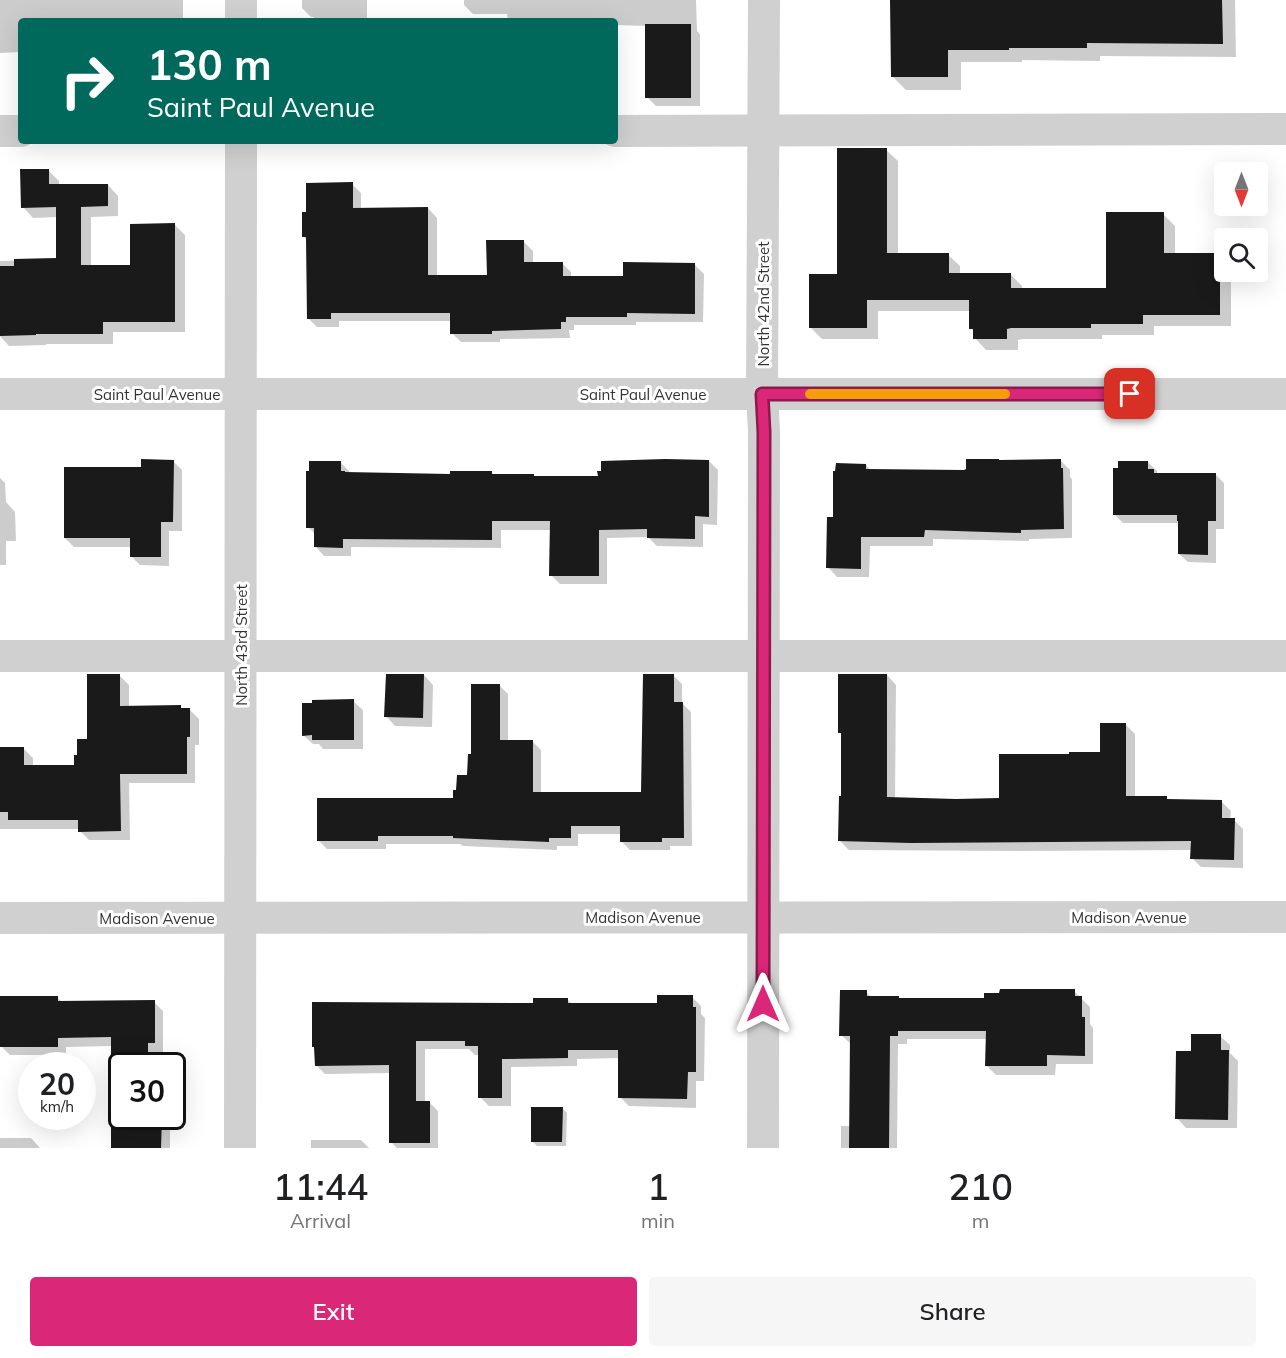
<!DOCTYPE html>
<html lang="en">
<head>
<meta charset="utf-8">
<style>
  :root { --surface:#fff; --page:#f6f6f6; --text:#202124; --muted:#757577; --accent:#db2777 }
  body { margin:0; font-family:Mulish,sans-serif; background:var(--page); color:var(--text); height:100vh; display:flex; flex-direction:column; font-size:22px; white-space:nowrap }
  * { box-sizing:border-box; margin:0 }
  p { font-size:20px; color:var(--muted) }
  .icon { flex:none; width:33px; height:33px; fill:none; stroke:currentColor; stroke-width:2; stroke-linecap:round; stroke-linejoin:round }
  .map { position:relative; height:1148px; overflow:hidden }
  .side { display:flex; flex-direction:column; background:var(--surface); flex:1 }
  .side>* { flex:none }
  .banner { position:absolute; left:18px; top:18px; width:600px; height:126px; border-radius:6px; box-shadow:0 6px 24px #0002; background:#00695c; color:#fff; overflow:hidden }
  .needle { width:39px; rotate:180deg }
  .tools { position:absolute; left:1214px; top:162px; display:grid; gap:12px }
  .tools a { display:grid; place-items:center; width:54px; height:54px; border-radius:6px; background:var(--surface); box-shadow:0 6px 24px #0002; font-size:30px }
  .speed { position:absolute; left:18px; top:1052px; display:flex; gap:12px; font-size:30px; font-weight:700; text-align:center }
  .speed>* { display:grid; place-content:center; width:78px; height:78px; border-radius:50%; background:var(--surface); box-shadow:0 6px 24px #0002; line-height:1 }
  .speed small { font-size:15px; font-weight:400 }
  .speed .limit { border:3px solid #111; border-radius:9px; background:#fff; color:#111 }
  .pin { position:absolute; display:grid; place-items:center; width:51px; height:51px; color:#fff; margin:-26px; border-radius:12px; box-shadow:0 3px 9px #0006 }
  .me { position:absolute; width:66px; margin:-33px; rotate:0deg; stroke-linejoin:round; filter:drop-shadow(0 0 4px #0008) }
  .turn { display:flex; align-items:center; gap:21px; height:126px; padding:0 30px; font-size:27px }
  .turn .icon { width:78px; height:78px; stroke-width:2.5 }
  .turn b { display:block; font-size:42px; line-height:51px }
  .eta { display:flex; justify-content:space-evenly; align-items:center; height:102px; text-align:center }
  .eta b { font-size:36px; font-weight:600; line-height:42px }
  .cta { display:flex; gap:12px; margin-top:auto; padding:12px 30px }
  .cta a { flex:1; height:69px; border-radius:6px; background:var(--accent); color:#fff; font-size:24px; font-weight:600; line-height:69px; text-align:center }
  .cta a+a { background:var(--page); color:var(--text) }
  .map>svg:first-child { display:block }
  .shadow { fill:#0003 }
  .building { fill:#1a1a1a }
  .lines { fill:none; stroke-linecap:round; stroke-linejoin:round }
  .minor { stroke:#d0d0d0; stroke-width:32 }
  .route-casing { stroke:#8e194d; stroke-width:15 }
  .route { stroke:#db2777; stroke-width:10 }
  .slow { stroke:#f59e0b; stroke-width:10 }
  .labels { text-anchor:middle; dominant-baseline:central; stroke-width:6; stroke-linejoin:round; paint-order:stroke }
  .street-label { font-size:15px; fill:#333; stroke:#fff }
</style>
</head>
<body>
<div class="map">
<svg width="1286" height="1148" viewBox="0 0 1286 1148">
  <rect width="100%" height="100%" fill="#fff"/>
  <g class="shadow">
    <path d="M0,0h183v18l-92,1v2h-70v41l-1,-1v-9l-20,1z"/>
    <path d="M302,0h65v21h-53v-4h-3l-9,-9z"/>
    <path d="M464,0h232l1,31 3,3v72h-44l-9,-9v-71l-32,-1v-4h-107l-1,-7h-34l-9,-9z"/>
    <path d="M892,0h343l1,57 -136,-1v5l-78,-1v2h-61v28h-55l-14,-14z"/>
    <path d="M886,150l12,11v94h50l12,11v8h50l12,12v4h85l56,-76 12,12v29h44l5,5v12h7v54h-77v9h-52v4h-79l-5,1v10h-32l-11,-12 -1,-6 -3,-4v-17h-93v28h-56l-12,-12 29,-52z"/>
    <path d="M48,170l11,11v4h49l10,11v20l-27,1v49h41l43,-41 10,10v97h-72v12h-67v1l-37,1 -9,-10v-75l57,-2 1,-42 -25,1 -10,-11z"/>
    <path d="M352,184l9,9v16l67,-1 9,10v59h51l36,-35 9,9v13l29,-1 9,9v6h54l70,-13 9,9 -1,48h-67v3h-62v5h-5l1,8 -70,1v3h-39l-9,-9v-12h-113v6h-22l-9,-9v-77l-5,-5 5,-22z"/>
    <path d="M1060,460l10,10v7l2,2v59l-43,1v2l-96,-2v7h-63l-1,31h-32l-9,-10 7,-48 31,-54 5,6 93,1z"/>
    <path d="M173,461l9,9v61h-13v35l-29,-1 -9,-9v-9h-57l-9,-9 77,-69z"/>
    <path d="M709,461l9,9 -1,55 -14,-1v23l-46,-1 -9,-9 -41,1v46h-47l-9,-9v-45h-50v18l-150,-1v9h-27l-8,-9v-12l-8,-8 32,-65 9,9v3l103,1 40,-2 2,2h39l2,2h64z"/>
    <path d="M1148,462l9,9v3h58l9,9v46h-8v34l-28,-1 -9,-8 1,-31h-57l-9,-9z"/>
    <path d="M0,478l5,5 1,19 9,10 1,29h-10v24h-6z"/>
    <path d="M119,675l10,10v22h51l3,3h7l9,9v26h-4v38h-66l1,57h-41l-9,-9 -1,-2h-79v-80h24l9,9v8h43l3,-10 10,-15z"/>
    <path d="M424,675l9,10 -1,42 -37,-1 -9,-10z"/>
    <path d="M673,675l9,9v19l9,9 1,134h-22v4h-40l-8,-8v-8h-44v12h-21v4l-94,-4 -3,-2h-74v5h-59l-9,-9 136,-41 4,-8 10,-14 5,-22 26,-70 9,9v47h24l9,9v43h102z"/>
    <path d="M887,675l9,10 -1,114h105l101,-45 25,-29 9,9v64h31l4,3 52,1 9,9 -1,9h4l9,9v39l-42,-1 -9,-9v-8l-175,1 -168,-1 -9,-9 3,-43v-62l-4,-4z"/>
    <path d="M353,701l10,9v39h-40l-4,-5h-6l-10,-9z"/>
    <path d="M1074,991l16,16v17l3,4v36h-37l-1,11h-59l-9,-9v-27h-80v5h-9l-1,104h-56v-22h9l1,-82 -10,-9 25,-43 6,6 28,2h85z"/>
    <path d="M692,997l9,9v8l4,4 -1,63h-8v27l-67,-2 -9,-9v-39l-43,1v7l-66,1v39h-22l-9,-9v-42h-5l-6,-6h-44v53h4l9,9v37h-41l-6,-6 -1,-69 -65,1 -9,-9 219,-60 32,-6 6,6 86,-1z"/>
    <path d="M58,998l4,4h92l9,9v54h-41v51h48v32h-58v-102l-46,1v8h-56l-9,-9z"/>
    <path d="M1220,1036l10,9v8l8,8 -1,67h-51l-9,-10 15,-66z"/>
    <path d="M562,1108l5,5 -1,33h-29l-5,-5z"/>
    <path d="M0,1138h31l9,10h-40z"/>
    <path d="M311,1140h50l8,8h-58z"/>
  </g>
  <g class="building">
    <path d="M890,0h332l1,44 -136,-1v5h-78v2h-61v27h-57z"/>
    <rect x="645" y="24" width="46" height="74"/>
    <path d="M837,148h50v105h62v20h62v15h95v-76h58v41h56v62h-77v9h-52v4h-80l-4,1v10h-34v-10h-4v-29h-102v28h-58v-54h28z"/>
    <path d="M20,169h29v15h59v22l-27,1v58h49v-41l45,-1v99h-72v12h-67v1l-36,1v-70h14v-7l42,-1v-51l-35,1z"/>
    <path d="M353,182v26l75,-1v68h59l-1,-35h38v22h39v14h60v-14l72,1v51l-68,-1v4h-61v5h-5v7l-69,2v3h-42v-21h-119v6h-24l-1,-82h-4v-25h4v-29z"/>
    <path d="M141,459l33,1 -1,62h-12v35h-31v-19h-66v-71h77z"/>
    <path d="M665,459l44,1v57l-14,-1v23l-48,-1v-9l-48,1v46h-50l1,-55h-58v19l-149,-1v9l-29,-1v-19h-8v-57h3v-10h32v10h4v1l105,2v-3h42v3h42v2h64l-1,-5h4v-10z"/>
    <path d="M966,459h33v1l62,-1v9h2l1,61 -43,1v3l-96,-3 -1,7h-63v32l-35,-1 1,-51h6v-46h2l1,-8 30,1v5l98,1 2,-1z"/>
    <path d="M1118,461h30v8h6v4h62v48h-8v34l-30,-1v-33h-1v-6h-64v-47h5z"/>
    <path d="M87,674h33v32l61,-1v3h9v29h-3v37h-67l1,57 -43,1v-12h-70v-8h-8v-65h24v18h50v-10h3v-16h10z"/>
    <path d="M386,674h38l-1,44 -39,-1z"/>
    <path d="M643,674h31v28h9l1,136h-22v4h-42v-16h-49v12h-22v4l-96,-4v-2h-75v5h-61v-43h136v-8h3l1,-15h10l1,-21h3v-70h29v56h33v52h108z"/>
    <path d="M838,674h49v123l69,2 43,-1v-44h70v-2h31v-29h26v73h41v3l55,1v18h13l-1,42 -44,-1 1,-18 -280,2 -73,-2 1,-45h2v-63h-3z"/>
    <path d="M354,699v41h-42v-5l-10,1v-33h10v-3z"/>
    <path d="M1000,989h75v7h7v21h3v39l-38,-1v11h-62l1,-35h-88v5h-8l-1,112h-40l1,-112h-11l1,-46h27v6h32v2h85v-5h15z"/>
    <path d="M657,995h36v12h3v65h-8l-1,27 -69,-1v-48h-50v8l-66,1v39h-24v-52h-13v-5h-49v60h14v42h-41v-78l-74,1 -1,-19h-2v-45l221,1v-5h35v5h89z"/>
    <path d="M0,996h58v5l97,-1v43h-7v18h-37v-24l-53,1v9h-58z"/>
    <path d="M1191,1034h30v16h8l-1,70 -53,-1 1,-68h15z"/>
    <path d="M531,1107h32l-1,35h-31z"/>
    <path d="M111,1116h51l-1,32h-50z"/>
  </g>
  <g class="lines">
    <g class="minor">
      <path d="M241,21v-21"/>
      <path d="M0,131h21"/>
      <path d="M615,131l671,-2"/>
      <path d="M0,394h1286"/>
      <path d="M0,656h1286"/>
      <path d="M0,918l1286,-1"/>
      <path d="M240,1148l1,-1007"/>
      <path d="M763,1148l1,-716 -2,-38 2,-394"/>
    </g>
  </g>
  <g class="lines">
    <defs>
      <path id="route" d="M763,1004l1,-572 -2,-38h368"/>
    </defs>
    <use href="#route" class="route-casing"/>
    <use href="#route" class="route"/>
    <path class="slow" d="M810,394h195"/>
  </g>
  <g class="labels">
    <g class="street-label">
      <text transform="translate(763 304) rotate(-90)">North 42nd Street</text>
      <text x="157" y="394">Saint Paul Avenue</text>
      <text x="643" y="394">Saint Paul Avenue</text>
      <text transform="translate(241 645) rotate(-90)">North 43rd Street</text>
      <text x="643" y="917">Madison Avenue</text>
      <text x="1129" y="917">Madison Avenue</text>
      <text x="157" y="918">Madison Avenue</text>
    </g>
  </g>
</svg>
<div class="tools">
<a><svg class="needle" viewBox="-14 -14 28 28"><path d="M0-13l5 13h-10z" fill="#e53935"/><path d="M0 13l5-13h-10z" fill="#757577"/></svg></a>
<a><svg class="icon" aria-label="search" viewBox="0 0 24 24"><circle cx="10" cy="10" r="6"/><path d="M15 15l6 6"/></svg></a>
</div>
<div class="speed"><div>20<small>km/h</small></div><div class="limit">30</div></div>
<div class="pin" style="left:1130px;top:394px;background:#d93025"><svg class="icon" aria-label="arrive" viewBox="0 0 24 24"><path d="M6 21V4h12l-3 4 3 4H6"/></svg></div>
<svg class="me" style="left:763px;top:1004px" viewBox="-20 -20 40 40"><path d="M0-17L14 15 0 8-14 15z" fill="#db2777" stroke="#fff" stroke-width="4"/></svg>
<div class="banner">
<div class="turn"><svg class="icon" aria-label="right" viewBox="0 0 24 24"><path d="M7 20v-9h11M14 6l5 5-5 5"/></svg><div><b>130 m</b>Saint Paul Avenue</div></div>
</div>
</div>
<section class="side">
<div class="eta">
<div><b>11:44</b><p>Arrival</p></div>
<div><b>1</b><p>min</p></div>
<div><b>210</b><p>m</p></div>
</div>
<div class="cta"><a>Exit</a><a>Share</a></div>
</section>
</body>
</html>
